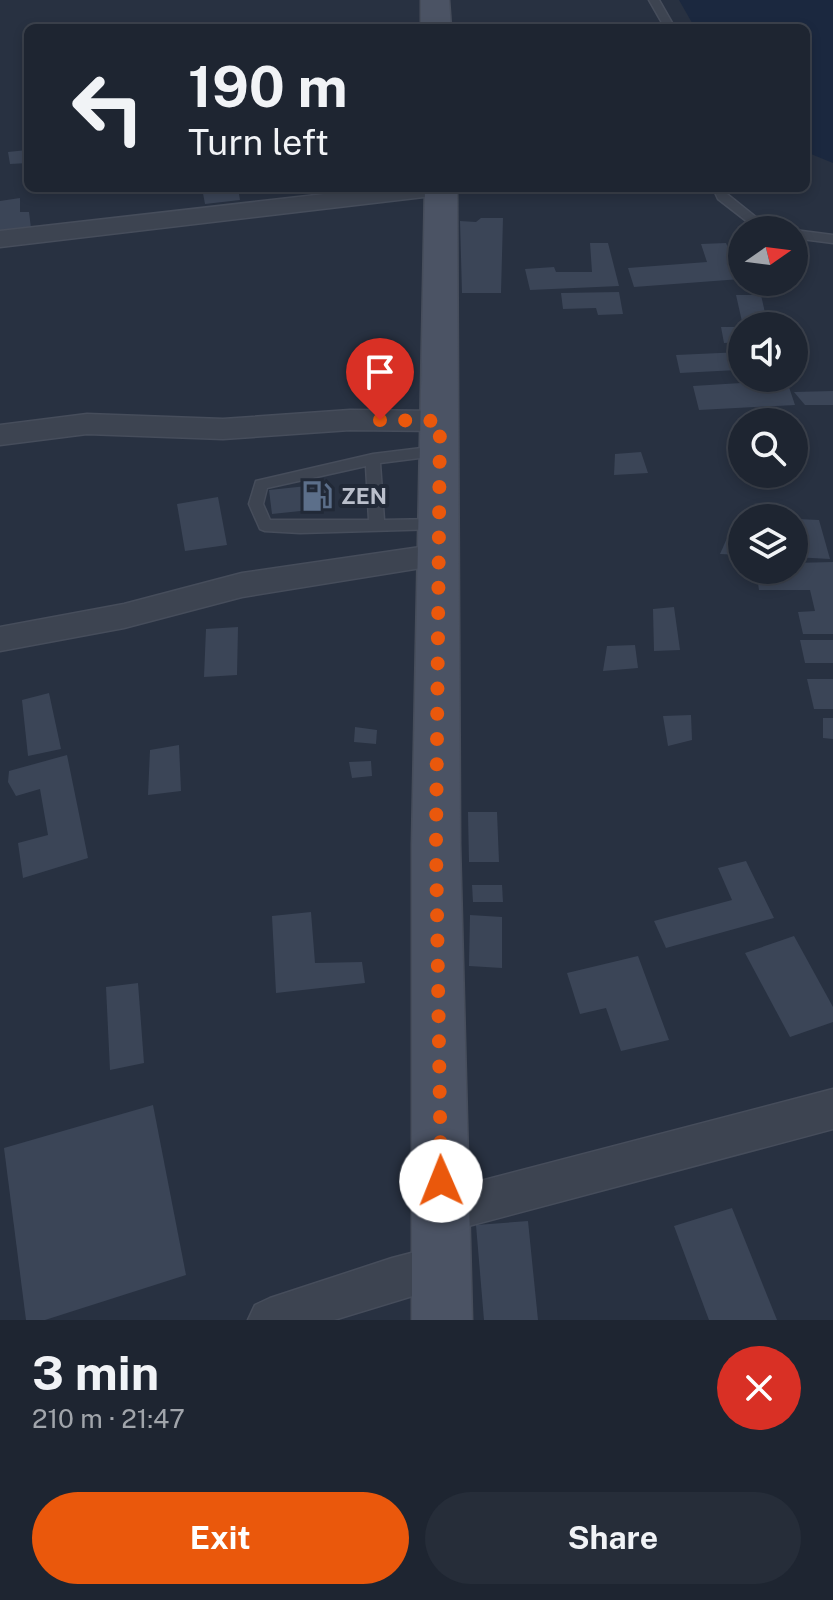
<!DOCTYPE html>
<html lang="en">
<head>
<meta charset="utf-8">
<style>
  :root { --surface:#1e2531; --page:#262d39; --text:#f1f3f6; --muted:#a1a5ab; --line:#3c424d; --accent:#ea580c }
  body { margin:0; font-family:"Public Sans",sans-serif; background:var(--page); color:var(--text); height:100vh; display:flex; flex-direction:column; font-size:30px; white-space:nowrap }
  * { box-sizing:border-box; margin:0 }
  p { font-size:26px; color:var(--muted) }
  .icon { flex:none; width:44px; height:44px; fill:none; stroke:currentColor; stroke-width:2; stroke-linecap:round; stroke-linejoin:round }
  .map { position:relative; height:1320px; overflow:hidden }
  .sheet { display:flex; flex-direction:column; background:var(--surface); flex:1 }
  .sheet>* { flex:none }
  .banner { position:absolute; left:24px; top:24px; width:786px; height:168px; border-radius:12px; box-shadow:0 4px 12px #0003,0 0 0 2px var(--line); background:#1e2531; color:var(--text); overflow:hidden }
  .needle { width:52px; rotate:76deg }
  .tools { position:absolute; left:728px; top:216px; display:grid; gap:16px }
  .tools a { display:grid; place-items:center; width:80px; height:80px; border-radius:50%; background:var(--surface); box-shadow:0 4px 12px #0003,0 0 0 2px var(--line); font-size:40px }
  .pin { position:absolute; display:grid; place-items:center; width:68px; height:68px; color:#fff; margin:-82px -34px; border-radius:50% 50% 50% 0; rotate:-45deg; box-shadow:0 0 8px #0007 }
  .pin .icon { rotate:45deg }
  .me { position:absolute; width:88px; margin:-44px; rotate:359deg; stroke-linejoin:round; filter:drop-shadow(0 0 6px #0008) }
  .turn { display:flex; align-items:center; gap:28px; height:168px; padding:0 32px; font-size:36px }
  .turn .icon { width:104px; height:104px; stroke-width:2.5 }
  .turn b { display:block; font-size:56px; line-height:68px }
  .round { display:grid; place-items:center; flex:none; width:84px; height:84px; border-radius:42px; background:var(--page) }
  .head { display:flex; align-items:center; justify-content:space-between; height:136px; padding:0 32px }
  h1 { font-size:48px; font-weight:700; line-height:60px }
  .button { display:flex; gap:16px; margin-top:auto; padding:16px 32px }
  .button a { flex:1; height:92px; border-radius:48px; background:var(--accent); color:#fff; font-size:32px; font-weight:700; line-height:92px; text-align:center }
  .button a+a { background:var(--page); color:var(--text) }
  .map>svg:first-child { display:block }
  .water { fill:#1b283f }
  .building { fill:#3b4557 }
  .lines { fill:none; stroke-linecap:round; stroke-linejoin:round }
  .lane-casing { stroke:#464d5b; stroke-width:3 }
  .street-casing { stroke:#464d5b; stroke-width:3 }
  .secondary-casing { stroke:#464d5b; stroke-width:3 }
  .lane { fill:#3d4451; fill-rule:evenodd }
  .street { fill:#3d4451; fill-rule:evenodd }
  .secondary { fill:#4b5364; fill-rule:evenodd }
  .route { stroke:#ea580c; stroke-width:14; stroke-dasharray:0 25.2 }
  .labels { text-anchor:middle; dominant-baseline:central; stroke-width:8; stroke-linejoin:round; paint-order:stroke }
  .poi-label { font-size:22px; font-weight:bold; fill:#babfcb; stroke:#212937; text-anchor:start }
</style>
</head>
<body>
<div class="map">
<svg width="833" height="1320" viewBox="0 0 833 1320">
  <rect width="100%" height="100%" fill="#283141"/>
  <path class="water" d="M679,0h154v163l-27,-11v-124h-111z"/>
  <g class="building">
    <path d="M27,150l1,13 -18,1 -2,-12z"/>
    <path d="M202,188h36l2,12 -35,4z"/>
    <path d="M20,198v14h9l2,16 -31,3v-30z"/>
    <path d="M481,218h22l-2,75h-39l-2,-72 16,1z"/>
    <path d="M590,243h18l11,43 -89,4 -5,-21 29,-2 2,5h36z"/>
    <path d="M726,243l15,36 -107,8 -6,-19 79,-6 -6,-18z"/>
    <path d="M619,292l4,22 -25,1 -2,-7 -33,1 -2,-16z"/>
    <path d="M736,295h25l7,31h-25z"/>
    <path d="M721,327h21v15l-18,1z"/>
    <path d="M742,352v26h44l9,27 -96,5 -6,-24 48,-3 -4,-13 -57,3 -4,-18z"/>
    <path d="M833,391v14h-28l-11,-13z"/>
    <path d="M641,452l7,21 -34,2 1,-21z"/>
    <path d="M326,484l3,24 -57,6 -3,-24z"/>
    <path d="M218,497l9,48 -42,6 -8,-47z"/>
    <path d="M797,519l22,1 11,39 -36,-2v-19h5z"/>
    <path d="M728,536h14v19l-22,-1z"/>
    <path d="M833,562v72h-30l-5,-22 17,-1 -5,-21h-51l-3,-20h38v-7z"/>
    <path d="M674,607l6,43 -26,1 -1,-42z"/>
    <path d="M238,627l-1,48 -33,2 2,-48z"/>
    <path d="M800,640h33v23h-28z"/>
    <path d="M635,645l3,23 -35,3 4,-25z"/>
    <path d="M807,679h26v30h-19z"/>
    <path d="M49,693l12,56 -33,7 -6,-56z"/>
    <path d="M691,715l1,25 -24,6 -5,-30z"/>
    <path d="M823,718h10v21l-10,-1z"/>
    <path d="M355,727l22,3 -1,14 -22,-2z"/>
    <path d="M179,745l2,46 -33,4 2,-45z"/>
    <path d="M67,755l21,103 -65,20 -5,-35 30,-8 -8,-46 -24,7 -8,-14 1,-11z"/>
    <path d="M371,761l1,15 -20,2 -3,-16z"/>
    <path d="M468,812h29l2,50h-30z"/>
    <path d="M746,861l28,57 -108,30 -12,-27 78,-21 -14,-32z"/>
    <path d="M472,885h30l1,17h-30z"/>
    <path d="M311,912l4,51 47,-1 3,21 -89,10 -4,-77z"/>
    <path d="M470,915l32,2v51l-33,-2z"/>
    <path d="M794,936l39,71v15l-43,15 -45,-84z"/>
    <path d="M638,956l31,84 -48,11 -15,-43 -26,6 -13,-41z"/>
    <path d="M138,983l6,80 -34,7 -4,-83z"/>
    <path d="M153,1105l33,170 -141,45h-19l-22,-172z"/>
    <path d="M732,1208l45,112h-68l-35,-94z"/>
    <path d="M528,1221l10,99h-54l-8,-95z"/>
  </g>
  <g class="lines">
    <defs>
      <g id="lane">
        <path d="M649,0h10l16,28h-10z"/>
        <path d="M713,188h12l2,6 45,36h-14l-40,-31z"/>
        <path d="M794,230l39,5v8l-39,-5z"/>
        <path d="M438,446l5,1 2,4 -2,4 -63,8 4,57 54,-1 7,5 -7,5 -138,4 -35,-2 -5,-2 -11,-25 7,-23 117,-27zM366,466l3,54h-99l-7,-16 4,-16z"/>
      </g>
      <g id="street">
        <path d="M378,188h75l-4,5 -8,2 -441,52v-16z"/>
        <path d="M350,410l90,1 10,3 4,7 -4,7 -10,3 -90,-1 -127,9 -136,-5 -87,11v-20l87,-11 136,5z"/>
        <path d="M441,544l11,3 4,8 -4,8 -210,34 -118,31 -124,23v-24l124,-23 118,-31z"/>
        <path d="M833,1089v40l-391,104 -15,-6 -6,-15 6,-15 15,-6z"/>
        <path d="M442,1245l15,6 6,15 -6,15 -15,6 -108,33h-86l7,-15 15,-7 122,-40z"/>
      </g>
      <g id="secondary">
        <path d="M421,0h28l2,28h-30z"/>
        <path d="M425,188h32l3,656 12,476h-60v-476z"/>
      </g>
    </defs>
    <use href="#lane" class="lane-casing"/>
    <use href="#street" class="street-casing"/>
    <use href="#secondary" class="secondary-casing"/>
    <use href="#lane" class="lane"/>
    <use href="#street" class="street"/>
    <use href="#secondary" class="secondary"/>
  </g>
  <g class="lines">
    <path class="route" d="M380,420l60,1 -4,423 5,337"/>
  </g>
  <defs>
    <symbol id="fuel-bare" viewBox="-9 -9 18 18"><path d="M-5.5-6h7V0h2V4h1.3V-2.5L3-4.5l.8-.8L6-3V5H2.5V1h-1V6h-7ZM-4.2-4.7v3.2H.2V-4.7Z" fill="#5c6f8a" stroke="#212937" stroke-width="2.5" paint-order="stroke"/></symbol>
  </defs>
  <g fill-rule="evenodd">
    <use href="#fuel-bare" x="295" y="474" width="44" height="44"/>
  </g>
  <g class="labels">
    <g class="poi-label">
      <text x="341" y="496">ZEN</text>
    </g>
  </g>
</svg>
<div class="tools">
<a><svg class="needle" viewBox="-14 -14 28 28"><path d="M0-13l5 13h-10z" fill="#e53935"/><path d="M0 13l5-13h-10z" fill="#a1a5ab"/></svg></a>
<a><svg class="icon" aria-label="sound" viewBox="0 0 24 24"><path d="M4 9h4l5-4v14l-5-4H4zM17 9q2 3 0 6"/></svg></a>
<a><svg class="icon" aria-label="search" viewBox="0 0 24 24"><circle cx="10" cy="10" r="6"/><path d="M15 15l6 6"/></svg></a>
<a><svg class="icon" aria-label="layers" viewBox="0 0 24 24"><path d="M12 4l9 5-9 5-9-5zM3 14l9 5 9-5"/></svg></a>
</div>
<div class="pin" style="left:380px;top:420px;background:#d93025"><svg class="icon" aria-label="arrive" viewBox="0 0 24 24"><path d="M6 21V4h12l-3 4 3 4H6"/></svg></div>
<svg class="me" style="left:441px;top:1181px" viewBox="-20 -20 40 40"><circle r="19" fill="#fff"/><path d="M0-13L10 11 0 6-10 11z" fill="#ea580c"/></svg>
<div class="banner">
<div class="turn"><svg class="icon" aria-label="left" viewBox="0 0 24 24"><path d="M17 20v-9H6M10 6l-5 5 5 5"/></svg><div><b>190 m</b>Turn left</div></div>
</div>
</div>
<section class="sheet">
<div class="head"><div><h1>3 min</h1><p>210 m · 21:47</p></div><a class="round" style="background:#d93025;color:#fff"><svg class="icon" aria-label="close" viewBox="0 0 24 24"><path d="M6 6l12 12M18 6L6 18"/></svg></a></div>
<div class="button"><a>Exit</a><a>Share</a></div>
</section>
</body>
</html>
